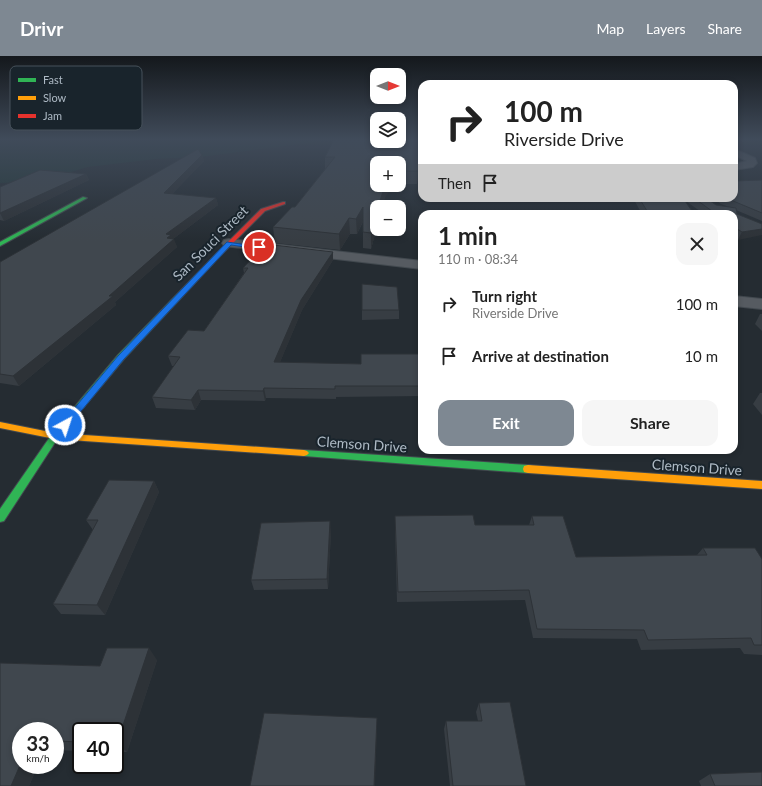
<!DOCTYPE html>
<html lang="en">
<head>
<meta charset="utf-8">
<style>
  :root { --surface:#fff; --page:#f6f6f6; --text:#222; --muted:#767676; --accent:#7e8892 }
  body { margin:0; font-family:Lato,sans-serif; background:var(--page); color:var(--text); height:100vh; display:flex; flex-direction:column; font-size:15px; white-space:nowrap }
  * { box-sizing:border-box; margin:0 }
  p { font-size:13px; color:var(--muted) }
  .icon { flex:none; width:22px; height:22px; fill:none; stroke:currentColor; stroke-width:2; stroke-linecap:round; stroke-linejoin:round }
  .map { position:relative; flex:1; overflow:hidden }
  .side { position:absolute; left:418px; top:154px; width:320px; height:244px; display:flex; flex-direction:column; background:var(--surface); border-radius:12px; box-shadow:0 2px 6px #0003 }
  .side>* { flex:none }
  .banner { position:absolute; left:418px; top:24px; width:320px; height:122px; border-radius:12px; box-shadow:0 2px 6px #0003; background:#fff; color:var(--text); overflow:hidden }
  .needle { width:26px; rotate:90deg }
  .fabs { position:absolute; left:370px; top:12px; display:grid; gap:8px }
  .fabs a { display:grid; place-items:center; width:36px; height:36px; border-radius:8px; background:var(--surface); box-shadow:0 2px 6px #0003; font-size:20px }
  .speed { position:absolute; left:12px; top:666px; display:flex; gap:8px; font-size:20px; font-weight:700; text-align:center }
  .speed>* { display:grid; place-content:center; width:52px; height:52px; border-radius:50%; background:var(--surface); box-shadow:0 2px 6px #0003; line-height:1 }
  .speed small { font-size:10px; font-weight:400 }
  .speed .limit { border:2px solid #111; border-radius:6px; background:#fff; color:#111 }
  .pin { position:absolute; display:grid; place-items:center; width:34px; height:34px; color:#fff; margin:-17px; border:2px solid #fff; border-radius:50%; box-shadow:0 1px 4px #0007 }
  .me { position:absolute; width:44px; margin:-22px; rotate:40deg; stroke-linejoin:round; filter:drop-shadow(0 0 3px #0008) }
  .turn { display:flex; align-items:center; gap:14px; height:84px; padding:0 20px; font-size:18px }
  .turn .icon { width:52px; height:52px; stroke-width:2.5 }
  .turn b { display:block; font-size:28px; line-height:34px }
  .then { display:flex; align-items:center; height:38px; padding:0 20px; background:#0003; gap:8px; font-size:15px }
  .round { display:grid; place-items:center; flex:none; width:42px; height:42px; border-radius:12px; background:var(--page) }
  .summary { display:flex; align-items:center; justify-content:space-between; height:68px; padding:0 20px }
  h1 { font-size:24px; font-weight:700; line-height:30px }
  .cta { display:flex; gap:8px; margin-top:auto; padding:8px 20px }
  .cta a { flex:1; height:46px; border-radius:12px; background:var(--accent); color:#fff; font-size:16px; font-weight:700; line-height:46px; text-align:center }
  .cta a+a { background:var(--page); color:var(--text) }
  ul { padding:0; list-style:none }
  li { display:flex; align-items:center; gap:12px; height:52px; padding:0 20px }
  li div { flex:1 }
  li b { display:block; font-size:15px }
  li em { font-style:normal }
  header { display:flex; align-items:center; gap:24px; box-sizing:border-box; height:56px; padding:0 20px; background:var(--accent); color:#fff }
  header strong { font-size:19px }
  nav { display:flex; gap:22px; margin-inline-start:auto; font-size:14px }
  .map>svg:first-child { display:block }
  .green { fill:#223737 }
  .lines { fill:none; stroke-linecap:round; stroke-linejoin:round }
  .street-casing { stroke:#42494f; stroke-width:2 }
  .fast-casing { stroke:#42494f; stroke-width:2 }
  .slow-casing { stroke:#42494f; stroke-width:2 }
  .jam-casing { stroke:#42494f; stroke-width:2 }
  .street { fill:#565b61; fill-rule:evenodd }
  .fast { fill:#30b455; fill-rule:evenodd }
  .slow { fill:#ff9f0a; fill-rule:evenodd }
  .jam { fill:#e5322d; fill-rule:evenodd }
  .wall { fill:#373d43 }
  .shaded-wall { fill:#2d3237 }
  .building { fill:#40474e; stroke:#2d3237 }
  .route { fill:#1a73e8; stroke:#114b97 }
  .labels { text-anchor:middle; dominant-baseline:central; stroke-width:4; stroke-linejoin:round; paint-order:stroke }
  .street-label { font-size:14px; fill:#aebac5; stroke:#19242c }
  .key { fill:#19242c; stroke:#46515a; stroke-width:1 }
  .key-label { font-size:11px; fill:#aebac5 }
</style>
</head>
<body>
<header>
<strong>Drivr</strong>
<nav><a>Map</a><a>Layers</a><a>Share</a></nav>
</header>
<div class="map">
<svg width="762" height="730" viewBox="0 0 762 730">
  <rect width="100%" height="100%" fill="#252c32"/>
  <path class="green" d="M0,83h340l-140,18 -44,2 -68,8 -34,10 -30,5 -24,1z"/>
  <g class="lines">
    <defs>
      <g id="street">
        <path d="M734,93l21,9 2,5 -4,4 -19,3v-6l13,-3 -13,-6z"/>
        <path d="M229,183l193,22v8l-198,-23 -2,-3 2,-3z"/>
        <path d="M734,240l28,3v10l-28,-3z"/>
      </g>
      <g id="fast">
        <path d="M83,141l4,1 -87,48v-4z"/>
        <path d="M217,197l5,1 -98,105 -66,79 -54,83 -4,1v-13l52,-75 66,-79z"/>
        <path d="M304,394l224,15 4,1 1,3 -1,3 -4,1 -224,-17 -3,-1 -2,-2 2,-2z"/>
      </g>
      <g id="slow">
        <path d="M0,366l55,11 249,17 3,1 2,2 -2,2 -3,1 -249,-17 -55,-11z"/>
        <path d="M528,409l234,16v8l-234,-16 -4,-1 -1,-3 1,-3z"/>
      </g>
      <path id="jam" d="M283,146h2v2l-20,7 -44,44h-4v-2l44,-44z"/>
    </defs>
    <use href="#street" class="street-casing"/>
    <use href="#fast" class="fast-casing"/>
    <use href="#slow" class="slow-casing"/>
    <use href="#jam" class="jam-casing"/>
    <use href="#street" class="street"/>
    <use href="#fast" class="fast"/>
    <use href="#slow" class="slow"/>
    <use href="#jam" class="jam"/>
  </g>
  <g class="wall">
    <path d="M422,83v10l-5,35h-18v-21l-14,34 -3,10h-5v20l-6,22 -8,-1v-26l-6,12h-7l-10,16 -65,-7 -2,-16 22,-20 30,-38v-12z"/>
    <path d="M734,83h23l-1,2 -12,1z"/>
    <path d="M202,99l2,6 -32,33 44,4 2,7 -45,34 4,8 -62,55 1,3 -97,81 -19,-3v-121z"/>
    <path d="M86,118l3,6 -85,41 -4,-1v-33z"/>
    <path d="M762,124v41l-26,-11 1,4 25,10 -24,16 -4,-4v-22h-30l-21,-15 11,15h-52l-9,-16h73l10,7 13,2 -8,-3 -8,-6h21z"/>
    <path d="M333,204l-31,50 -22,52 81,2 61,-10v42l-86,1v2l-70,-1 -1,3 -64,-1 -6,10 -39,-2 -4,-11 22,-31h-2l-4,-10 36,-25 40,-58 -1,-5z"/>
    <path d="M362,254h37v9l-37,1z"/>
    <path d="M760,258h2v17l-7,-7z"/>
    <path d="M760,337h2v22l-9,-11z"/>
    <path d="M154,425l5,11 -54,123 -44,-1 -8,-10 40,-74 -7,-10z"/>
    <path d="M395,460l80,9h54l3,-9 44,41 121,-2 6,-7 59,11v96l-18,-1 -4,-6 -99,2 -4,-11 -104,-1 -8,-38 -128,2 -2,-75z"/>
    <path d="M331,476l-3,57 -74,1 -3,-10z"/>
    <path d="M157,604l-30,92h-12v-21h-34v20l-26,-1v-19h-34v34h17l-9,21h-29v-123l100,3z"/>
    <path d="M479,647l47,83h-76l-6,-57 2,-8h32l-2,-9z"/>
    <path d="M710,718l52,12h-61l-2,-5z"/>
  </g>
  <g class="shaded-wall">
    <path d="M422,83v10l-5,35 1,-13z"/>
    <path d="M745,83h12l-1,2 -12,1z"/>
    <path d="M202,99l2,6 -38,39 -2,-7z"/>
    <path d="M86,118l3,6 -85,41 -4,-8z"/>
    <path d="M385,129h10l-10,12 -3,10h-4z"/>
    <path d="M216,142l2,7 -45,34h1l3,8 -62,55 1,3 -97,81 -6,-10 96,-80 57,-62z"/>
    <path d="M363,151v14l-6,13 -1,-15z"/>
    <path d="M377,156v15l-6,22v-16z"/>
    <path d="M349,162l1,16 -10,16 -1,-16z"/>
    <path d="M762,173v6l-24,5 4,-8z"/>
    <path d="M333,196v8l-31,50 -26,62 -2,-10 27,-62z"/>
    <path d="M264,332l2,10 -1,3 -2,-10z"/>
    <path d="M198,334l3,10 -6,10 -4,-10z"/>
    <path d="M154,425l5,11 -54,123 -8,-10z"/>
    <path d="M330,465l1,11 -3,57 -1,-10z"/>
    <path d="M149,592l8,12 -30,92 -10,-9z"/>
    <path d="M377,662v11l-2,57h-1z"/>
    <path d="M21,707v2h17l-9,21h-18z"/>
  </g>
  <g class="building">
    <path d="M334,83h43v2h22v-2h23l-4,32h-19v-8h-22v22h8l-7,22h-1v5l-6,21 -8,-1v-25l-7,12 -7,-1 -10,16 -66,-7 19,-20h3l40,-50h-10z"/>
    <path d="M198,93l4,6 -38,38 52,5 -50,36 5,1 -4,3 7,1 -65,57h4l-100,80 -13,-2v-112z"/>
    <path d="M40,114l46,4 -86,39v-26z"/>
    <path d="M762,124v33l-36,-15h8v-17z"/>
    <path d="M639,142h44l11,16h-45z"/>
    <path d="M694,142h12l10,7 20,3 1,6 25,10v5l-20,3 -8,-5v-13h-18z"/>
    <path d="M265,188l68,8 -32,48 -27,62 87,2v-10h61v32h-87v3l-71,-1 -1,3 -65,-1 -7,10 -39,-3 28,-40 -12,-1 20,-26 16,1 44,-63h-5z"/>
    <path d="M362,228l35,3 2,23h-37z"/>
    <path d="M109,424l45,1 -57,124 -44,-1 45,-84h-12z"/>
    <path d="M473,459l2,10h59l-2,-9h31l13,41 131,-2 -4,-7h52l7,11v86h-8l-3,-7 -103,2 -4,-10 -107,-1 -8,-39 -131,2 -3,-76z"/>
    <path d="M330,465l-3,58 -76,1 10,-57z"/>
    <path d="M107,592h42l-32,95h-2v-12h-34v11l-26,-1v-10h-34v32l-10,23h-11v-123l100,3z"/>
    <path d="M510,646l16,84h-73l-7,-65h36l-3,-18z"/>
    <path d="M264,657l113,5 -3,68h-124z"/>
    <path d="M762,716v14h-47l-5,-12z"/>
  </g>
  <linearGradient id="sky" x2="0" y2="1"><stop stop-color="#14181c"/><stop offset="0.45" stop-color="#404b5a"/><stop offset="1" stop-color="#404b5a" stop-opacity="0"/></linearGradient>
  <rect width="762" height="185" fill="url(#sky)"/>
  <path class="route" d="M227,186l35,5 -3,2 -28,-4 -107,114 -56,68h-6v-4l56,-67z"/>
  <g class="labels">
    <g class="street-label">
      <text transform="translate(210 187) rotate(-45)">San Souci Street</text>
      <text transform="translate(362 388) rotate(4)">Clemson Drive</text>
      <text transform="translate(697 411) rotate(4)">Clemson Drive</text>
    </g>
  </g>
  <rect x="10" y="10" width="132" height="64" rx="6" class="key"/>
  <rect x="18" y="22" width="18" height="4" fill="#30b455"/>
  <rect x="18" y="40" width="18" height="4" fill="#ff9f0a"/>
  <rect x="18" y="58" width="18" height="4" fill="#e5322d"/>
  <g class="key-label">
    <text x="43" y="28">Fast</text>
    <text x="43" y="46">Slow</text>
    <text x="43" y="64">Jam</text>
  </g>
</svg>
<div class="fabs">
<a><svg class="needle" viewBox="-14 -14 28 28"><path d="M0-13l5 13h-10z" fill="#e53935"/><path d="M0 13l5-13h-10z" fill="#767676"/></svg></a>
<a><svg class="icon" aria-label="layers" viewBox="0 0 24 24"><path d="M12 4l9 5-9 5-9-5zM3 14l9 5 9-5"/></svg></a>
<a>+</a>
<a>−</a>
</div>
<div class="speed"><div>33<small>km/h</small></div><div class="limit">40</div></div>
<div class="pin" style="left:259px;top:191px;background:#d93025"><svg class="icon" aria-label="arrive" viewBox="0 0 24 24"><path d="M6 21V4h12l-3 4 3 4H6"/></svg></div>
<svg class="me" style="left:65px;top:369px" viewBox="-20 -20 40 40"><circle r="17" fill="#1a73e8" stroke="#fff" stroke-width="3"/><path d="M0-11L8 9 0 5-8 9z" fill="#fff"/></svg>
<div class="banner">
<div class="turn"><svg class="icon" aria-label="right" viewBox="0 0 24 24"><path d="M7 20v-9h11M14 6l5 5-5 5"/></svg><div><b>100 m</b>Riverside Drive</div></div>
<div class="then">Then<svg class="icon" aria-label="arrive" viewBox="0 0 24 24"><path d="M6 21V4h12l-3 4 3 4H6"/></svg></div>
</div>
<section class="side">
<div class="summary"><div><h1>1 min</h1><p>110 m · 08:34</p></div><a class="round"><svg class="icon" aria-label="close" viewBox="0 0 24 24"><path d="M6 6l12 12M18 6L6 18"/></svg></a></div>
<ul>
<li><svg class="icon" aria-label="right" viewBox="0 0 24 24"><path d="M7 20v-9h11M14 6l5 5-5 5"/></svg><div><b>Turn right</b><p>Riverside Drive</p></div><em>100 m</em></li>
<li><svg class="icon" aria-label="arrive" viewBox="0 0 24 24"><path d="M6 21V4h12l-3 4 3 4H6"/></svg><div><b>Arrive at destination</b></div><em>10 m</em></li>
</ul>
<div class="cta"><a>Exit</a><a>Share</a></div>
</section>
</div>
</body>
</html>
